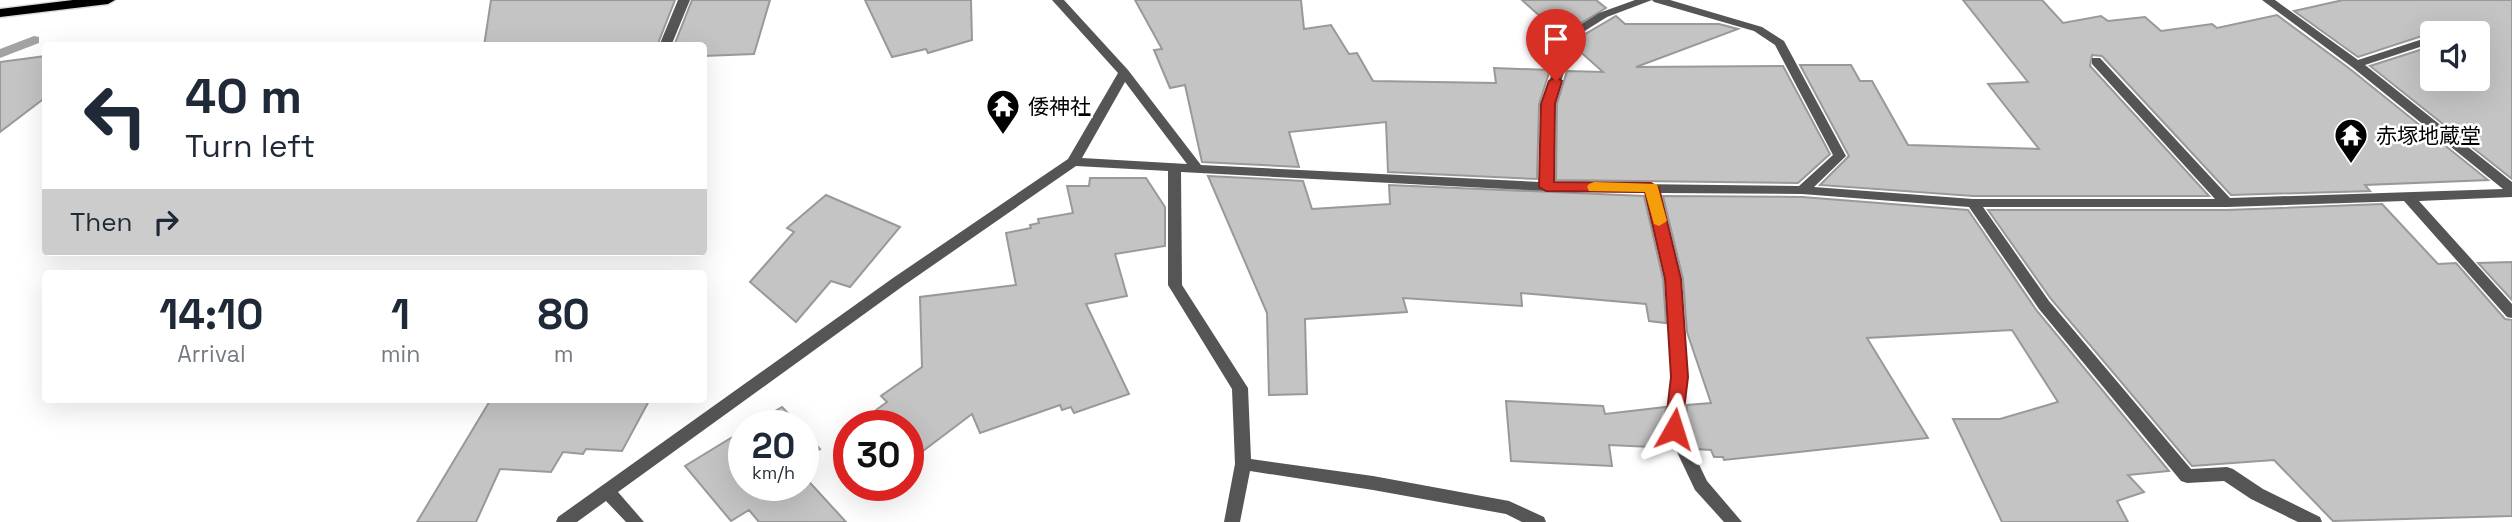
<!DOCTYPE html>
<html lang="en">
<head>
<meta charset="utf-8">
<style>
  :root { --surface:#fff; --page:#f2f2f3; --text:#1f2937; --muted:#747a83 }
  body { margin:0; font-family:"Space Grotesk","Noto Sans JP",sans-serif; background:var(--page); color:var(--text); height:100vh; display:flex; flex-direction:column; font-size:26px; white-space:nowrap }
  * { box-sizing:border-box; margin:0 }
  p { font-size:23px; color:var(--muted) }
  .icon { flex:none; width:38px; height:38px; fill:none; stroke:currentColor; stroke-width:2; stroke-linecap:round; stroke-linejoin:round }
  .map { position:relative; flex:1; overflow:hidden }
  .sheet { position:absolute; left:42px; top:270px; width:665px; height:133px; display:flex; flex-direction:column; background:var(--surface); border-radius:7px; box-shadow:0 7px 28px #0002 }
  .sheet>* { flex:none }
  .banner { position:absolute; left:42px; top:42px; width:665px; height:214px; border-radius:7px; box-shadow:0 7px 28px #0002; background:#fff; color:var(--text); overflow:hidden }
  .buttons { position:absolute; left:2420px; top:21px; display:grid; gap:14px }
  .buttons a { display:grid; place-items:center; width:70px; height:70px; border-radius:7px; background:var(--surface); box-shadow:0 7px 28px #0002; font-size:35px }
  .speed { position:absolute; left:728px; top:410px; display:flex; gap:14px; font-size:35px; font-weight:700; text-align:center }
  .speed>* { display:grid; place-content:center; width:91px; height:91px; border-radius:50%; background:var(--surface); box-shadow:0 7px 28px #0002; line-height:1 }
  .speed small { font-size:18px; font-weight:400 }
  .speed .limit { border:10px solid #d22; background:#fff; color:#111 }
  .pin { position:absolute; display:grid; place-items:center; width:60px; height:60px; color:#fff; margin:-72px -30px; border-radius:50% 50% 50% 0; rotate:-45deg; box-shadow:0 0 7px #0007 }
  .pin .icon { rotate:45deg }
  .me { position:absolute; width:77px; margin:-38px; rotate:6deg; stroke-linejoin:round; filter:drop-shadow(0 0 5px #0008) }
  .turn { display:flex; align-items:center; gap:24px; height:147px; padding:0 28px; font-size:32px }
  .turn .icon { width:91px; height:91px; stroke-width:2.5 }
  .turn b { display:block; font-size:49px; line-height:60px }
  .then { display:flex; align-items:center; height:66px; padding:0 28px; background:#0003; gap:14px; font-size:26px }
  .eta { display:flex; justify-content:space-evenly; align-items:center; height:119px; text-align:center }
  .eta b { font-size:42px; font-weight:800; line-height:49px }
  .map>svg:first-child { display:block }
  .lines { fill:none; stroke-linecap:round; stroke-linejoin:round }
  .stream { fill:#a3a3a3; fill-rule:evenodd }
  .building { fill:#c4c4c4; stroke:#999; stroke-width:2 }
  .primary-casing { stroke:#dbdbdb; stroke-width:3 }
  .street { fill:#555; fill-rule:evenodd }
  .primary { fill:#000; fill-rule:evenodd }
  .route { fill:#d93025; stroke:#8d1f18; stroke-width:2 }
  .slow { fill:#f59e0b }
  .labels { text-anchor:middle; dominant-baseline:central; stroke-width:5; stroke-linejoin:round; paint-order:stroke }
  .poi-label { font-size:21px; fill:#000; stroke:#fff; text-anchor:start }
</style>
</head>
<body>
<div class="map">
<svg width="2512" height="522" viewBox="0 0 2512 522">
  <rect width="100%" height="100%" fill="#fff"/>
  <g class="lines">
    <path class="stream" d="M34,36l5,1v6l-39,15v-9z"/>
  </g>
  <g class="building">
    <path d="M491,0h184l-18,46h-173z"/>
    <path d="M692,0h78l-16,54 -50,2v-12l-30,2z"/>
    <path d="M865,0h106l1,40 -44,13 -2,-4 -34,8z"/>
    <path d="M1135,0h166l3,29 27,-4 18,29 8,-1 16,28 123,2 -2,-15 56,2 -11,34 -2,75 -149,-7 -2,-50 -97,10 10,35 -97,-5 -17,-77 -15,3 -16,-38 8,-1z"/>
    <path d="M1522,0h74l10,8 -45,27z"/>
    <path d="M1963,0h79l21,23 38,-7 7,5 37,-4 16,14 51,-7 5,4 60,-13 73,54 138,111 -123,5 5,6 -139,4 -129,-139 -10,-1 -2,11 119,130h-236l-153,-11 29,-29 -49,-91h51l9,16h12l36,64 131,4 -51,-65 40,-2z"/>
    <path d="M2343,0h169v179l-142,-113 62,-20v33h46v-46h-11v-7l-7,-1 -18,8h-11l-73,24 -64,-46z"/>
    <path d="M1616,16l9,8h94l19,5 -102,38 147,-1 47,88 -32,29 -242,-3 1,-76 10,-33 36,1 -28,-25 2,-8z"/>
    <path d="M46,56v41l-46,35v-70z"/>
    <path d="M1208,176l95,5 9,28 78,-5 -1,-19 255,11 19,83 3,44 -17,-2 -3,-17 -125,-11 1,13 -119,-8 4,14 -102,7 2,75 -38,1 -2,-82z"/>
    <path d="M1090,178h56l19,29v39l-50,8 12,42 -41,8 43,90 -55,19 -3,-6 -9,3 -2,-5 -80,28 -8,-19 -49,37 -15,-13v-13h-15l-17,-15 11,-8 -6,-6 41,-29 -2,-70 96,-12 -10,-52 25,-5 -1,-3 9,-2 -1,-4 35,-6 -6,-27h22z"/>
    <path d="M826,195l74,32 -50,60 -19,-6 -35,41 -46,-40 44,-50 -7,-4z"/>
    <path d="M1663,196l139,1 166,13 69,101 132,160 -41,4 16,17 -27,9 11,21h-126l-49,-103h47l58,-17 -46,-72 -145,8 61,100 -204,22 -1,-3h-9l-3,-7 -16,-1 -10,-20 2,-24 24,-2 -24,-71 -4,-53z"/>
    <path d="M2382,204l56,60 18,-1 49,56 7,1v196l-179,5 -59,-61 -82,6 -141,-167 -63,-89h239z"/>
    <path d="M2512,262v38l-34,-37z"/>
    <path d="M491,399h159l-28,52 -36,-2 -3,5 -20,-2 -12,20 -51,-3 -24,53h-59z"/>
    <path d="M1506,401l97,5 2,8 61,-7 -3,22 9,19 -63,-3 3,21 -101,-5z"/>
    <path d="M782,407l17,18h-48l4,-2z"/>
    <path d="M744,430v55h59v-10l43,47h-87l-10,-12 -18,11 -46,-55z"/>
    <path d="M803,430l17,19 -17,11z"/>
  </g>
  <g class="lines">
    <defs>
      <path id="primary" d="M73,0h42l-7,4 -108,13v-8z"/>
    </defs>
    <use href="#primary" class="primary-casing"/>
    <g class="street">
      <path d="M678,0h12l-19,46h-12z"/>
      <path d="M1052,0h12l64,70 73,95 339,17 2,-78 22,-69 35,-22 36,-13h17l-45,17 -32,20 -21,67 -1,79 246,3 34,-31 -58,-110 -21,-14 -100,-29 -2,-2h18l92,27 22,14 62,115 -32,31 159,12h242l-123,-135v-6h8l130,140 273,-9 -151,-122 -90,-67h13l83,60 74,-24v7l-67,22 147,117v15l-93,4 93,103v14l-5,-1 -103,-116 -177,6h-244l66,94 142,168 36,-2 6,2 30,20 57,28 2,5h-24l-47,-23 -27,-18 -37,2 -6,-2 -142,-172 -70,-102 -167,-13 -142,-1 20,86 8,98 -6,52 25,52 35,41h-18l-29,-32 -29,-61 6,-52 -6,-98 -20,-86 -100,-2 -365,-19 1,113 66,103 3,71 122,17 136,25 35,16 2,5h-24l-16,-8 -133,-24 -123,-19 -10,51h-16l11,-58 -3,-75 -64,-104v-114l-92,-5 -173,120 -285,206 26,30h-18l-20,-21 -29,21h-21l2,-5 335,-239 175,-119 50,-86zM1125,82l62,82 -105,-6z"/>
      <path d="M2461,27l4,1v4l-20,1z"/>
    </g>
    <use href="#primary" class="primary"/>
  </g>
  <path class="route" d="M1556,77l6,4 -7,23 -1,78 97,1 8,5 22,91 7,98 -7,57h-13l-3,-5 6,-52 -6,-98 -20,-87 -99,-1 -7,-4 2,-83 8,-23z"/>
  <path class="slow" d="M1594,182l63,2 10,37 -8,5 -5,-2 -9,-32 -56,-1 -2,-4 2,-3z"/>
  <defs>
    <symbol id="temple-pin" viewBox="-11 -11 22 30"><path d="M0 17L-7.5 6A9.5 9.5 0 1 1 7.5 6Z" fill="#000" stroke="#fff"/><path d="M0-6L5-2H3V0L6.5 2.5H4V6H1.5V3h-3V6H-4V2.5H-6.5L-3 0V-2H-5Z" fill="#fff"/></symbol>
  </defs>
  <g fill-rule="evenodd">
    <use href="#temple-pin" x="984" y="87" width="38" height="52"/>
    <use href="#temple-pin" x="2332" y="116" width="38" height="52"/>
  </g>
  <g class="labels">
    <g class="poi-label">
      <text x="1028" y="106">倭神社</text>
      <text x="2376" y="135">赤塚地蔵堂</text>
    </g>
  </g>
</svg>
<div class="buttons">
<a><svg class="icon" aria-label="sound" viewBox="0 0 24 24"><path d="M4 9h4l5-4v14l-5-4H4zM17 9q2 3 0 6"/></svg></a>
</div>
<div class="speed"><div>20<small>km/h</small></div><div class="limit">30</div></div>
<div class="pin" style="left:1556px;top:81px;background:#d93025"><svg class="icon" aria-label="arrive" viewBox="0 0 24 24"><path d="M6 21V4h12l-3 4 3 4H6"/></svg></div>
<svg class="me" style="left:1674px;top:429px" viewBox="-20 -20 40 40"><path d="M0-17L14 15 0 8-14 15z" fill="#d93025" stroke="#fff" stroke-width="4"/></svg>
<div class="banner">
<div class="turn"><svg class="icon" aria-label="left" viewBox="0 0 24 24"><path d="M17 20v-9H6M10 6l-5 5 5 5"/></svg><div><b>40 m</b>Turn left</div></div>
<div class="then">Then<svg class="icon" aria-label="right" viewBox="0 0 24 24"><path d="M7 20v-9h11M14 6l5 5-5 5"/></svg></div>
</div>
<section class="sheet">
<div class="eta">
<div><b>14:10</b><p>Arrival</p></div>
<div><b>1</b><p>min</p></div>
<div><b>80</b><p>m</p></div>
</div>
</section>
</div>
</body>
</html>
